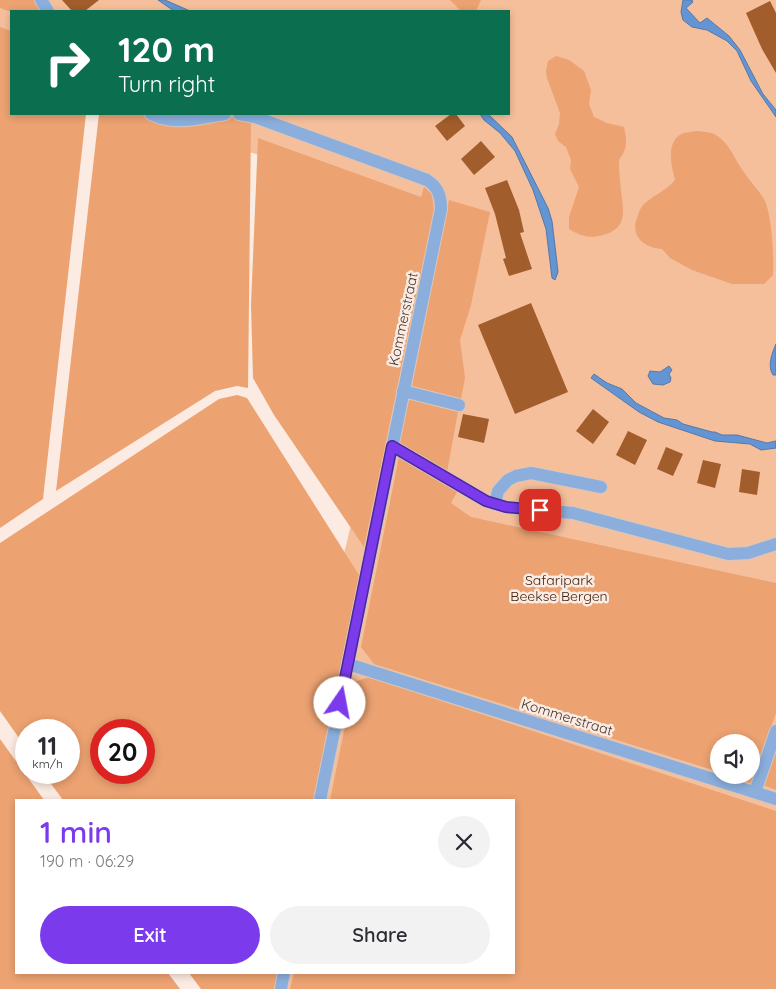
<!DOCTYPE html>
<html lang="en">
<head>
<meta charset="utf-8">
<style>
  :root { --surface:#fff; --page:#f2f2f3; --text:#2b2b33; --muted:#7c7c81; --accent:#7c3aed }
  body { margin:0; font-family:Quicksand,sans-serif; background:var(--page); color:var(--text); height:100vh; display:flex; flex-direction:column; font-size:19px; white-space:nowrap }
  * { box-sizing:border-box; margin:0 }
  p { font-size:16px; color:var(--muted) }
  .icon { flex:none; width:28px; height:28px; fill:none; stroke:currentColor; stroke-width:2; stroke-linecap:round; stroke-linejoin:round }
  .map { position:relative; flex:1; overflow:hidden }
  .details { position:absolute; left:15px; top:799px; width:500px; height:175px; display:flex; flex-direction:column; background:var(--surface); border-radius:0px; box-shadow:0 2px 8px #0003 }
  .details>* { flex:none }
  .guide { position:absolute; left:10px; top:10px; width:500px; height:105px; border-radius:0px; box-shadow:0 2px 8px #0003; background:#0b6e4f; color:#fff; overflow:hidden }
  .fabs { position:absolute; left:710px; top:734px; display:grid; gap:10px }
  .fabs a { display:grid; place-items:center; width:50px; height:50px; border-radius:50%; background:var(--surface); box-shadow:0 2px 8px #0003; font-size:25px }
  .speed { position:absolute; left:15px; top:719px; display:flex; gap:10px; font-size:25px; font-weight:700; text-align:center }
  .speed>* { display:grid; place-content:center; width:65px; height:65px; border-radius:50%; background:var(--surface); box-shadow:0 2px 8px #0003; line-height:1 }
  .speed small { font-size:12px; font-weight:400 }
  .speed .limit { border:8px solid #d22; background:#fff; color:#111 }
  .pin { position:absolute; display:grid; place-items:center; width:42px; height:42px; color:#fff; margin:-21px; border-radius:10px; box-shadow:0 2px 8px #0006 }
  .me { position:absolute; width:55px; margin:-28px; rotate:12deg; stroke-linejoin:round; filter:drop-shadow(0 0 4px #0008) }
  .turn { display:flex; align-items:center; gap:18px; height:105px; padding:0 25px; font-size:22px }
  .turn .icon { width:65px; height:65px; stroke-width:2.5 }
  .turn b { display:block; font-size:35px; line-height:42px }
  .round { display:grid; place-items:center; flex:none; width:52px; height:52px; border-radius:26px; background:var(--page) }
  .headline { display:flex; align-items:center; justify-content:space-between; height:85px; padding:0 25px }
  h1 { font-size:30px; font-weight:600; line-height:38px; color:var(--accent) }
  .button { display:flex; gap:10px; margin-top:auto; padding:10px 25px }
  .button a { flex:1; height:58px; border-radius:30px; background:var(--accent); color:#fff; font-size:20px; font-weight:600; line-height:58px; text-align:center }
  .button a+a { background:var(--page); color:var(--text) }
  .map>svg:first-child { display:block }
  .green { fill:#f6bf9c; fill-rule:evenodd }
  .forest { fill:#eca271; fill-rule:evenodd }
  .water { fill:#6395d4; stroke:#5878a2 }
  .building { fill:#a15d2b }
  .lines { fill:none; stroke-linecap:round; stroke-linejoin:round }
  .minor-casing { stroke:#d6c7be; stroke-width:14 }
  .minor { stroke:#8baedc; stroke-width:12 }
  .route-casing { stroke:#51269a; stroke-width:12 }
  .route { stroke:#7c3aed; stroke-width:9 }
  .labels { text-anchor:middle; dominant-baseline:central; stroke-width:5; stroke-linejoin:round; paint-order:stroke }
  .street-label { font-size:14px; fill:#40362f; stroke:#fbebe2 }
  .park-label { font-size:14px; fill:#432510; stroke:#fbebe2 }
</style>
</head>
<body>
<div class="map">
<svg width="776" height="989" viewBox="0 0 776 989">
  <rect width="100%" height="100%" fill="#fbebe2"/>
  <path class="green" d="M0,0h776v989h-508l3,-16 243,-1v-172h-220l10,-81 125,-517 -263,-73 -31,-15h374v-103h-498v39l-11,-5zM719,742h32v33h-32z"/>
  <g class="forest">
    <path d="M0,0h37l7,11 -33,1 -11,-4z"/>
    <path d="M450,0h31l-5,11h-15z"/>
    <path d="M0,27l11,4v83h75l-43,385 -43,29z"/>
    <path d="M556,56l13,4 15,11 7,19 -2,14 5,13 13,6 17,4c3,14 4,21 -5,33 0,11 1,21 2,31 3,21 6,38 -18,44 -13,4 -23,1 -34,-6v-12l10,-30 -9,-18 1,-9 -5,-13 -8,-6 -3,-7 4,-10 1,-11 -13,-35 -1,-7 2,-10z"/>
    <path d="M99,114l145,3 7,3 -3,268 -11,-2 -22,5 -159,100z"/>
    <path d="M698,131c5,1 14,1 18,4 12,7 18,22 25,33 7,11 16,20 23,31 8,15 10,58 9,76l-9,9h-32l-40,-14 -22,-12 -8,-9c-19,-1 -33,-14 -24,-34 1,-3 3,-8 5,-10 10,-10 23,-14 32,-25 -4,-15 -9,-37 6,-46 5,-2 12,-2 17,-3z"/>
    <path d="M258,138l163,59 3,-10 8,7 2,17 -70,336 -90,-132 -21,-37 -2,-73z"/>
    <path d="M449,200l41,12 -19,93 -11,35 5,38 -4,21 -49,-13z"/>
    <path d="M237,395l10,3 112,177 -45,225h-251l-20,-27 26,-1v-42h-43v18l-26,-37v-168l219,-144zM101,730h43v42h-43z"/>
    <path d="M409,399l49,13 -11,60 -48,-28z"/>
    <path d="M399,457l58,35 -6,11 20,14 305,66v130l-25,70 -24,-8h24v-33h-32v30l-345,-108 -13,-17z"/>
    <path d="M369,677l407,134v178h-486l4,-16 220,-1v-172h-184l24,-118z"/>
    <path d="M0,739l44,61h-28v172l152,1 12,16h-180z"/>
    <path d="M776,752v38l-13,-5z"/>
    <path d="M189,973h88l-3,16h-73z"/>
  </g>
  <g class="water">
    <path d="M158,0h7l25,11h-16z"/>
    <path d="M683,0h9l1,2 -7,6 14,15 7,-5 22,18 11,14 23,44 13,16v7l-25,-36 -14,-30 -10,-10 -20,-11 -15,-3 -9,-7 -2,-8z"/>
    <path d="M480,114h8l24,23 36,71 4,13 5,42 1,9 -3,8 -3,-2 -6,-49 -13,-39 -18,-39 -15,-18 -16,-13z"/>
    <path d="M776,344v31h-3c-6,-9 -1,-22 3,-31z"/>
    <path d="M669,366l3,4 -3,4 2,4 -1,4 -7,3 -10,-1 -5,-8 2,-5 10,1z"/>
    <path d="M594,374l13,9 15,6 14,14 28,15 13,2 6,4 29,8h3l7,3h15l30,8 9,-2v7l-15,2 -11,-6 -35,-3 -57,-19 -19,-10 -48,-34z"/>
  </g>
  <g class="building">
    <path d="M62,0h37l-14,11h-13z"/>
    <path d="M770,1l6,12v60l-14,-24 -16,-36z"/>
    <path d="M451,114h5l9,12 -18,15 -12,-15z"/>
    <path d="M481,141l14,16 -21,18 -13,-16z"/>
    <path d="M507,180l12,30 5,22 -4,1 12,36 -23,7 -6,-17 3,-1 -11,-44 -10,-26z"/>
    <path d="M531,303l37,89 -53,22 -37,-89z"/>
    <path d="M593,409l16,13 -16,22 -17,-13z"/>
    <path d="M463,414l26,5 -5,24 -26,-6z"/>
    <path d="M628,431l19,9 -12,25 -19,-10z"/>
    <path d="M666,447l17,7 -10,22 -16,-7z"/>
    <path d="M703,460l18,4 -6,24 -18,-5z"/>
    <path d="M742,469l18,3 -3,23 -18,-3z"/>
  </g>
  <g class="lines">
    <defs>
      <g id="minor">
        <path d="M41,0l7,11"/>
        <path d="M151,114c25,12 48,4 74,0"/>
        <path d="M239,114l16,3 172,63c11,7 14,16 14,29l-121,591"/>
        <path d="M403,391l56,14"/>
        <path d="M392,446l94,55 20,6 67,6 155,41 20,-1 28,-9"/>
        <path d="M495,504l3,-13 10,-11 8,-4 15,-3 70,14"/>
        <path d="M348,664l428,135"/>
        <path d="M755,792l21,-61"/>
        <path d="M281,989l3,-17"/>
      </g>
    </defs>
    <use href="#minor" class="minor-casing"/>
    <use href="#minor" class="minor"/>
  </g>
  <g class="lines">
    <defs>
      <path id="route" d="M340,703l52,-257 94,55 20,6 34,3"/>
    </defs>
    <use href="#route" class="route-casing"/>
    <use href="#route" class="route"/>
  </g>
  <g class="labels">
    <g class="street-label">
      <text transform="translate(403 319) rotate(-78)">Kommerstraat</text>
      <text transform="translate(567 717) rotate(17)">Kommerstraat</text>
    </g>
    <g class="park-label">
      <text x="559" y="580">Safaripark<tspan x="559" dy="16">Beekse Bergen</tspan></text>
    </g>
  </g>
</svg>
<div class="fabs">
<a><svg class="icon" aria-label="sound" viewBox="0 0 24 24"><path d="M4 9h4l5-4v14l-5-4H4zM17 9q2 3 0 6"/></svg></a>
</div>
<div class="speed"><div>11<small>km/h</small></div><div class="limit">20</div></div>
<div class="pin" style="left:540px;top:510px;background:#d93025"><svg class="icon" aria-label="arrive" viewBox="0 0 24 24"><path d="M6 21V4h12l-3 4 3 4H6"/></svg></div>
<svg class="me" style="left:340px;top:703px" viewBox="-20 -20 40 40"><circle r="19" fill="#fff"/><path d="M0-13L10 11 0 6-10 11z" fill="#7c3aed"/></svg>
<div class="guide">
<div class="turn"><svg class="icon" aria-label="right" viewBox="0 0 24 24"><path d="M7 20v-9h11M14 6l5 5-5 5"/></svg><div><b>120 m</b>Turn right</div></div>
</div>
<section class="details">
<div class="headline"><div><h1>1 min</h1><p>190 m · 06:29</p></div><a class="round"><svg class="icon" aria-label="close" viewBox="0 0 24 24"><path d="M6 6l12 12M18 6L6 18"/></svg></a></div>
<div class="button"><a>Exit</a><a>Share</a></div>
</section>
</div>
</body>
</html>
